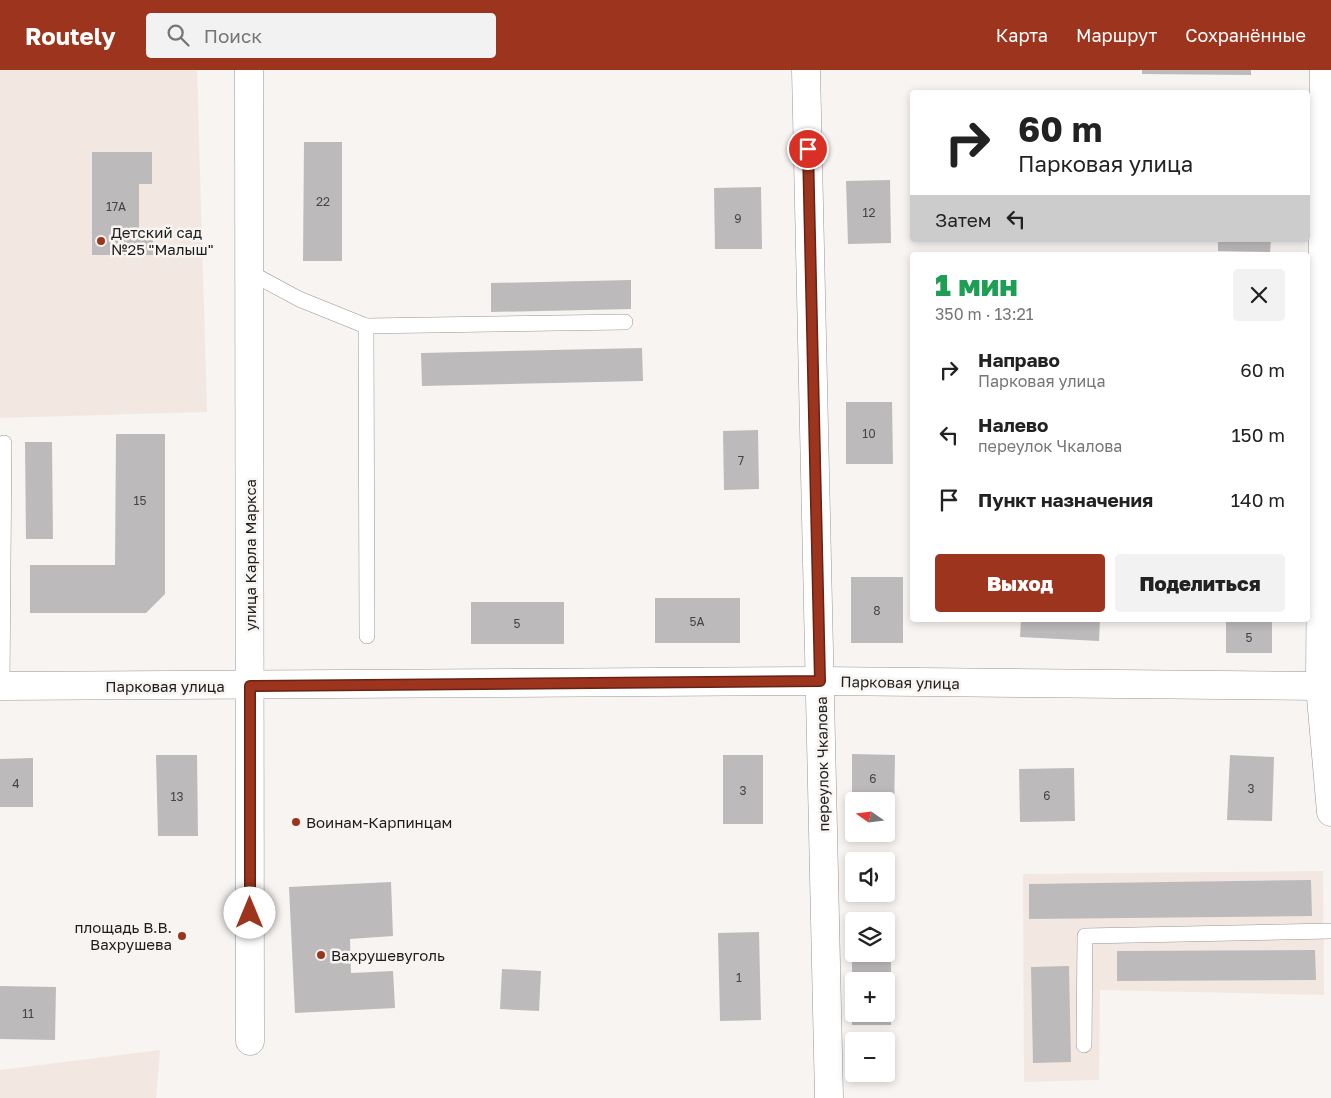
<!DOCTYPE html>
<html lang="ru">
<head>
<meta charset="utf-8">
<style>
  :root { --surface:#fff; --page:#f2f2f2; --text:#222; --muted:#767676; --accent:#9d341d }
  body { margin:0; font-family:"Golos Text",sans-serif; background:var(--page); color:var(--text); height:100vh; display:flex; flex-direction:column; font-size:19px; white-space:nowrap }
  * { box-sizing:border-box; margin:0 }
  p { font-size:16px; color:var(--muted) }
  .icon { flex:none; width:28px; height:28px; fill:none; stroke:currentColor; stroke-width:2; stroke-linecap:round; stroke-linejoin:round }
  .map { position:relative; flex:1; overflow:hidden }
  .details { position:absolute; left:910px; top:182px; width:400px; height:370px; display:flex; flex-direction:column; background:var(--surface); border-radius:5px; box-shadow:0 2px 8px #0003 }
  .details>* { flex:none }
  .hud { position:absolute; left:910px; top:20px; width:400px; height:152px; border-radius:5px; box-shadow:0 2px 8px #0003; background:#fff; color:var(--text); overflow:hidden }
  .needle { width:32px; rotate:284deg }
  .tools { position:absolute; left:845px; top:722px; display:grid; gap:10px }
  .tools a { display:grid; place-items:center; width:50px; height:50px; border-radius:5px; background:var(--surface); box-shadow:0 2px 8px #0003; font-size:25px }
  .pin { position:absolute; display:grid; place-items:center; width:42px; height:42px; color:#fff; margin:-21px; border:2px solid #fff; border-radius:50%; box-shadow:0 1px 5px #0007 }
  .me { position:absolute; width:55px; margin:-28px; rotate:0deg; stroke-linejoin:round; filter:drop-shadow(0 0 4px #0008) }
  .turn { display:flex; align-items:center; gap:18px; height:105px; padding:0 25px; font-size:22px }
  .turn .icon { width:65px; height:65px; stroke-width:2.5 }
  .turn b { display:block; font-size:35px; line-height:42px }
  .then { display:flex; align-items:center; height:48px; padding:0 25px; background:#0003; gap:10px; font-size:19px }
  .round { display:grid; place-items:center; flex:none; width:52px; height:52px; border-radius:5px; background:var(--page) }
  .summary { display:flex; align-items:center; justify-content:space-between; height:85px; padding:0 25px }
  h1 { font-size:30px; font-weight:800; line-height:38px; color:#1e9e55 }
  .cta { display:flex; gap:10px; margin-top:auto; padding:10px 25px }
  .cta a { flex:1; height:58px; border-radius:5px; background:var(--accent); color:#fff; font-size:20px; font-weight:800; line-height:58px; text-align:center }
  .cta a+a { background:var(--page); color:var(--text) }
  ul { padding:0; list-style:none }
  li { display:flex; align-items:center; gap:15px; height:65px; padding:0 25px }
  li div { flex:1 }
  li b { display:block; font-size:19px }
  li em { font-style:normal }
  header { display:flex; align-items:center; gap:30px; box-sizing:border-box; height:70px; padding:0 25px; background:var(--accent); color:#fff }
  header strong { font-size:24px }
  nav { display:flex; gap:28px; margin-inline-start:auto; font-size:18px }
  .search { width:350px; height:45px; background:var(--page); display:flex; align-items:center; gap:12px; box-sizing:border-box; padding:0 18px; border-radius:5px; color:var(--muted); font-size:19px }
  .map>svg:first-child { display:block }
  .built { fill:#f2e8e1 }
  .building { fill:#bdbabc }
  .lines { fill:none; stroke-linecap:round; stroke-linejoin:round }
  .lane-casing { stroke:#999795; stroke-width:16 }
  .street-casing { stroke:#999795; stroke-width:29 }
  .lane { stroke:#fff; stroke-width:15 }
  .street { stroke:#fff; stroke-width:28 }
  .route-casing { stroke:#662213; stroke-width:12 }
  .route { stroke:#9d341d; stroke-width:9 }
  .poi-dot { fill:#9d341d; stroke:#f7f4f2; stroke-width:2 }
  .labels { text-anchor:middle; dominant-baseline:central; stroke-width:5; stroke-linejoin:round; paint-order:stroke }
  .number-label { font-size:12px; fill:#464444 }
  .poi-label { font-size:15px; fill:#1e1d1c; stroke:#f7f4f2; text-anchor:start }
  .street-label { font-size:15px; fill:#1e1d1c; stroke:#f7f4f2 }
</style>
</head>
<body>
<header>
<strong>Routely</strong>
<div class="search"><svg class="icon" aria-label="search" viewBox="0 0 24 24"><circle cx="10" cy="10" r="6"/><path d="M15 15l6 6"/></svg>Поиск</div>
<nav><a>Карта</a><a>Маршрут</a><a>Сохранённые</a></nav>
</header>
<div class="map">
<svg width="1331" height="1028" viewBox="0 0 1331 1028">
  <rect width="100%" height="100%" fill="#f7f4f2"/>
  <g class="built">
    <path d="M0,0h197l10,342 -207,6z"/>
    <path d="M1323,801l1,124 -224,-5 -1,90 -75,2 -1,-208z"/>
    <path d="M160,980l-4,48h-156v-28z"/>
  </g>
  <g class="building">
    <path d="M1142,0h109v5l-109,-1z"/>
    <path d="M304,72h38v119h-39z"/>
    <path d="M92,82h60v32h-13v44h14v27h-61z"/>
    <path d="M890,110l1,63 -43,1 -2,-63z"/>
    <path d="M761,117l1,62h-47l-1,-61z"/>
    <path d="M1218,170h53l-1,12 -52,-1z"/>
    <path d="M631,210v29l-140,3v-29z"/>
    <path d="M642,278l1,33 -221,5 -1,-33z"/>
    <path d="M846,332h46l1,62h-47z"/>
    <path d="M758,360l1,59 -35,1 -1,-59z"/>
    <path d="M116,364h49v160l-19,19h-116v-48h85z"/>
    <path d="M25,372h27l1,97h-27z"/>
    <rect x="851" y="507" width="52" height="66"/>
    <rect x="655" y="528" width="85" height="45"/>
    <rect x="471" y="532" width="93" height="42"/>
    <path d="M1021,550h79l-1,21 -79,-4z"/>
    <rect x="1226" y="550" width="46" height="33"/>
    <path d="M852,684l43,1 -1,60h-8v-14h-32v13h-2z"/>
    <path d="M156,685h41l1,81h-40z"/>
    <rect x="723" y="685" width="40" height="69"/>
    <path d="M1230,685l44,2 -2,64 -45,-1z"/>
    <path d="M33,688v49h-33v-48z"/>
    <path d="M1074,698l1,53 -55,1 -1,-53z"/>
    <path d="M1311,810l1,36 -283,3v-35z"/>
    <path d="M391,812l2,54 -43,3 1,34 42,-2 2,37 -100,5 -6,-126z"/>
    <path d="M759,862l2,88 -41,1 -2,-88z"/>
    <path d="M886,864h5v91h-39v-11h34v-33h-34v-27h34z"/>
    <path d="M1315,880l1,30 -199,1v-30z"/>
    <path d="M1069,896l2,96 -38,1 -2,-96z"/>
    <path d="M502,899l39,2 -2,40 -39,-2z"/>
    <path d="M0,916l56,1 -1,53 -55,-1z"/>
  </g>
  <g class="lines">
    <defs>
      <g id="lane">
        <path d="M249,202l50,27 67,27 1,310"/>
        <path d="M366,256l259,-4"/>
        <path d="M2,616l2,-243"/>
        <path d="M1084,975l1,-109 246,-5"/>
      </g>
      <g id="street">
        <path d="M249,0l1,971"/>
        <path d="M806,0l23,1028"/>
        <path d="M1324,0l-4,616 11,126"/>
        <path d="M0,616l821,-5 499,5"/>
      </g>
    </defs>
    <use href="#lane" class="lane-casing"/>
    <use href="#street" class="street-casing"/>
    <use href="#lane" class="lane"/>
    <use href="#street" class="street"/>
  </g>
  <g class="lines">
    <defs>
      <path id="route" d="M250,843v-227l570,-5 -12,-532"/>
    </defs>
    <use href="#route" class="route-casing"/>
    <use href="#route" class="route"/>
  </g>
  <g class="poi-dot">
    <circle cx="101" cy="171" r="5"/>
    <circle cx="296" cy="752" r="5"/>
    <circle cx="182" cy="866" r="5"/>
    <circle cx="321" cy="885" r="5"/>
  </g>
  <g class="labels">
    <g class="number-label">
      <text x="323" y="131">22</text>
      <text x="116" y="136">17А</text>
      <text x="869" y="142">12</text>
      <text x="738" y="148">9</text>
      <text x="869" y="363">10</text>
      <text x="741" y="390">7</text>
      <text x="140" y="430">15</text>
      <text x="877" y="540">8</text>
      <text x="697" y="551">5А</text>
      <text x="517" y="553">5</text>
      <text x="1249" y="567">5</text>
      <text x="873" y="708">6</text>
      <text x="16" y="713">4</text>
      <text x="1251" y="718">3</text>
      <text x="743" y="720">3</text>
      <text x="1047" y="725">6</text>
      <text x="177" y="726">13</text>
      <text x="739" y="907">1</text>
      <text x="28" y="943">11</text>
    </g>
    <g class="poi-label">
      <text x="111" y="162">Детский сад<tspan x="111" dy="17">№25 "Малыш"</tspan></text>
      <text x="306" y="752">Воинам-Карпинцам</text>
      <text x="172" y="857" text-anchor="end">площадь В.В.<tspan x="172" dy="17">Вахрушева</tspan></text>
      <text x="331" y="885">Вахрушевуголь</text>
    </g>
    <g class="street-label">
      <text transform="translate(250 485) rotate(-90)">улица Карла Маркса</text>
      <text transform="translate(900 612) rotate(1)">Парковая улица</text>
      <text x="165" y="616">Парковая улица</text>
      <text transform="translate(822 694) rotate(-91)">переулок Чкалова</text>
    </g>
  </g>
</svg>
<div class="tools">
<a><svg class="needle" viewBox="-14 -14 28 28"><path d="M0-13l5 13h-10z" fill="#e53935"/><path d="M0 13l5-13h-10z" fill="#767676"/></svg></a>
<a><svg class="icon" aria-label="sound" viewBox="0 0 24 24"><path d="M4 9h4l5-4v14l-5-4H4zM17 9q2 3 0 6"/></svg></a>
<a><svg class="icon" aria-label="layers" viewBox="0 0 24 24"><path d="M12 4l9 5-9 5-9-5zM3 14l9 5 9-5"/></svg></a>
<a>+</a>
<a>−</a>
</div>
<div class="pin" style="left:808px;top:79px;background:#d93025"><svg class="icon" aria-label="arrive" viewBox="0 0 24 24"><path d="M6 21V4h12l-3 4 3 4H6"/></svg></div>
<svg class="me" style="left:250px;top:843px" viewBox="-20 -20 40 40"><circle r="19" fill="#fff"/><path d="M0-13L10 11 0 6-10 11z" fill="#9d341d"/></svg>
<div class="hud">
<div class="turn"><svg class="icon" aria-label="right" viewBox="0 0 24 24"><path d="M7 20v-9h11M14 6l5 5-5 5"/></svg><div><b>60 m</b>Парковая улица</div></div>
<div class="then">Затем<svg class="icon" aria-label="left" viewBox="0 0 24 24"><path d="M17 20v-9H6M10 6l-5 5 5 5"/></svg></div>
</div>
<section class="details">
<div class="summary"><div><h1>1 мин</h1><p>350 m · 13:21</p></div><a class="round"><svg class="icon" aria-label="close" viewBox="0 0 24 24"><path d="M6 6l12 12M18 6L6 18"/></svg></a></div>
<ul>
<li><svg class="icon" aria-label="right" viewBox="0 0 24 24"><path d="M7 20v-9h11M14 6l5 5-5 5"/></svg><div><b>Направо</b><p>Парковая улица</p></div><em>60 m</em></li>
<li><svg class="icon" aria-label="left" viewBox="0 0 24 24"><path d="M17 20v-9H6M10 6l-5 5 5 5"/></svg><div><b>Налево</b><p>переулок Чкалова</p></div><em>150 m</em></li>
<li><svg class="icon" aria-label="arrive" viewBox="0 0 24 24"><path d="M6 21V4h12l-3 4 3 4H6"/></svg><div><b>Пункт назначения</b></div><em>140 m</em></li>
</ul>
<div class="cta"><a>Выход</a><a>Поделиться</a></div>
</section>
</div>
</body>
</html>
